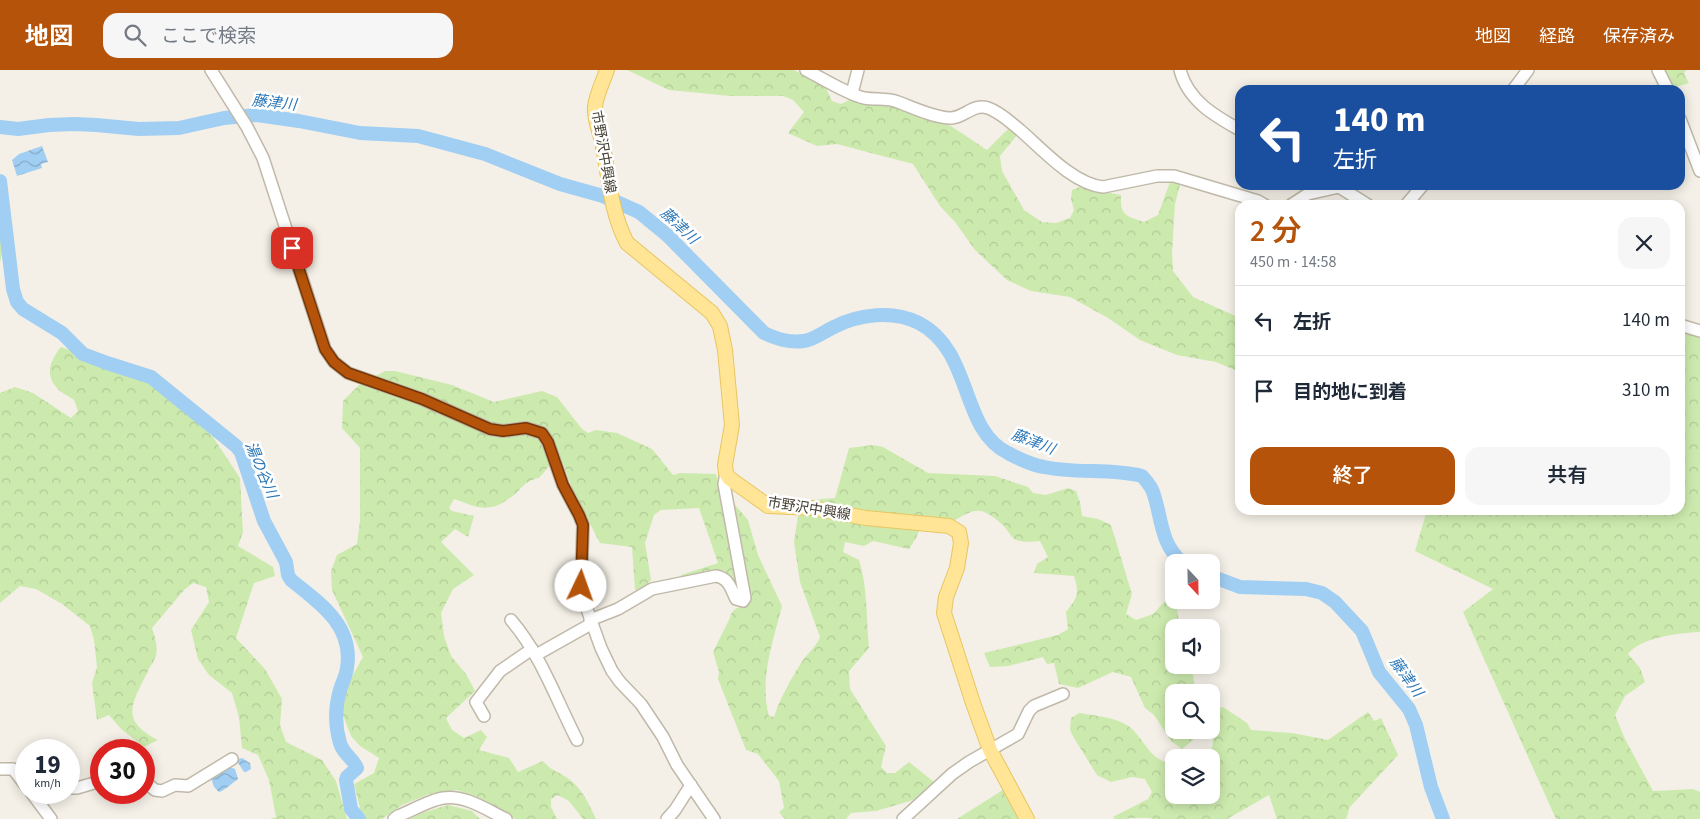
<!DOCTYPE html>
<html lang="ja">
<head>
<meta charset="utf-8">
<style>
  :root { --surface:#fff; --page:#f6f6f7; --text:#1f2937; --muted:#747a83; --line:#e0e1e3; --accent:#b45309 }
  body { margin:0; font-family:"Source Sans 3","Noto Sans JP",sans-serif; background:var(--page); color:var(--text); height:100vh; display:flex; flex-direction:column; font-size:19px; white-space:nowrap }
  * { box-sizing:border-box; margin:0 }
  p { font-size:16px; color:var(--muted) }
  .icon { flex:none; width:28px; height:28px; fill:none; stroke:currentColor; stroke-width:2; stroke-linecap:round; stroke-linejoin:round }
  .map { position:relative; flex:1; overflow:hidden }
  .panel { position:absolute; left:1235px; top:130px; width:450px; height:315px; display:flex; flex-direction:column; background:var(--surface); border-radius:15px; box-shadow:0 2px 12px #0003 }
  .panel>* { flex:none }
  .guide { position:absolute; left:1235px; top:15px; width:450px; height:105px; border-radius:15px; box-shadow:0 2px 12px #0003; background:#1a4fa0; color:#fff; overflow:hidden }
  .needle { width:32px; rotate:158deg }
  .fabs { position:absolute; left:1165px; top:484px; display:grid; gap:10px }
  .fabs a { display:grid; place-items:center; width:55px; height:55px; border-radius:10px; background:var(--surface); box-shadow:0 2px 12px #0003; font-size:25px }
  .speed { position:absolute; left:15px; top:669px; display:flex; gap:10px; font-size:25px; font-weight:700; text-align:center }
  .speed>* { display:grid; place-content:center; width:65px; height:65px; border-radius:50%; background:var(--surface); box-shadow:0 2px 12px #0003; line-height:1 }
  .speed small { font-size:12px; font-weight:400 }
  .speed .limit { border:8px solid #d22; background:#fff; color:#111 }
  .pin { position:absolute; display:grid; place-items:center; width:42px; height:42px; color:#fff; margin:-21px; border-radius:10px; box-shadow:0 2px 8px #0006 }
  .me { position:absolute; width:55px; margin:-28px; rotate:3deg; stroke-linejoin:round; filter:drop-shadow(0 0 4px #0008) }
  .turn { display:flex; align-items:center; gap:18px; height:105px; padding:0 15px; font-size:22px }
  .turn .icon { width:65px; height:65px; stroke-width:2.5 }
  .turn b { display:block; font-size:35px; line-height:42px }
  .round { display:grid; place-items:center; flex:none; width:52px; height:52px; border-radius:15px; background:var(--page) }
  .summary { display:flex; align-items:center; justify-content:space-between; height:85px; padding:0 15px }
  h1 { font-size:30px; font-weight:600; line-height:38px; color:var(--accent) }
  .action { display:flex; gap:10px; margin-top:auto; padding:10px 15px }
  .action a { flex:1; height:58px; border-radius:15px; background:var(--accent); color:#fff; font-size:20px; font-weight:600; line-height:58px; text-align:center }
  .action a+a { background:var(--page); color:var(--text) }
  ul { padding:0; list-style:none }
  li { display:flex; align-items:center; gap:15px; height:70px; padding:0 15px; border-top:1px solid var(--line) }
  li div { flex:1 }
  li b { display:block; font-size:19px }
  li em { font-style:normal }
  header { display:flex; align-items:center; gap:30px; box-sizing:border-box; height:70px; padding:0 25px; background:var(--accent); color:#fff }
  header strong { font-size:24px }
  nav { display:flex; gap:28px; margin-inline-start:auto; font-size:18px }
  .search { width:350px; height:45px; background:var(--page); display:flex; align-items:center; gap:12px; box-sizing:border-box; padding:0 18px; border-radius:15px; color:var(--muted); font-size:19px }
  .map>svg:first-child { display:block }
  .forest { fill:url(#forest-crowns) }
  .water { fill:url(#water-waves) }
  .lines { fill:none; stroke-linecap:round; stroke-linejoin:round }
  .river { stroke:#a1cef3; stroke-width:14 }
  .minor-casing { stroke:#c0b9a9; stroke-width:14 }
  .major-casing { stroke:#e8c561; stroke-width:16 }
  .minor { stroke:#fff; stroke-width:11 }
  .major { stroke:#ffe595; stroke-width:14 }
  .route-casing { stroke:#753606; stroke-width:12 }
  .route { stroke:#b45309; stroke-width:9 }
  .labels { text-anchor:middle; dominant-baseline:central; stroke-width:5; stroke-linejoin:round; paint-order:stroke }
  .street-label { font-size:14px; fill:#474135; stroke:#fff }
  .water-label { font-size:15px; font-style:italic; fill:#2a76b7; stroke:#fff }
</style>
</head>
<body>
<header>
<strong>地図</strong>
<div class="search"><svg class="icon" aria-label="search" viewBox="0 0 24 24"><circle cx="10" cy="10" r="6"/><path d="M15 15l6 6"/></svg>ここで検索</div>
<nav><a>地図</a><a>経路</a><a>保存済み</a></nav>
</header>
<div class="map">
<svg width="1700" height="749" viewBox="0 0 1700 749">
  <defs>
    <pattern id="forest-crowns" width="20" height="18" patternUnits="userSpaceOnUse" patternTransform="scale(1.25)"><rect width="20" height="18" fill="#cceaae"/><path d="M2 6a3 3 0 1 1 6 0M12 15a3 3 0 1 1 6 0" fill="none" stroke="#b1ca96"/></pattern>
    <pattern id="water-waves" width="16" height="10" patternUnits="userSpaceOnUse" patternTransform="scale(1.25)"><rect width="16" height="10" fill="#a1cef3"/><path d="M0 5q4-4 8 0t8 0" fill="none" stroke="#85a9c6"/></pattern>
  </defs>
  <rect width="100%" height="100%" fill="#f4f0e7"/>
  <g class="forest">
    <path d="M627,0h167l31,16 7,15 9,3 12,-6 34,5 64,23 36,24 23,-23 8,7 -18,22 2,15 22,39 18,12 14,1 14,-5 4,-8 -3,-11 1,-9 8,-3 41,8c-1,21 5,21 23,27l14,-7 13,-36 7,2 2,4 -5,19 -3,49 1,18 20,26 47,21v54l-24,-10 -39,-7 -37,-15 -32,-22 -38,-21 -39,-6 -24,-11 -32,-30 -20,-28 -15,-16 -27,-42 -76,-20 -20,2 -29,-13 16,-21 -11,-12 -10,-4h-53l-61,-6z"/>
    <path d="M1664,0h22l-2,4 5,9 -17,5z"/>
    <path d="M0,139c3,17 5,36 0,53z"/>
    <path d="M1680,260l20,6v296c-20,1 -59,5 -72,22l12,14 5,14 -20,14 -10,19 10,24 28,52 40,-2 7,3v27h-144l-93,-207 30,-23 -78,-38 12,-41h253z"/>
    <path d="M61,277l89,32 63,58 27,41 3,54 -5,14 35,21 2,9 -21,7 -18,55 29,31 17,30 -2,26 6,17 36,18 14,21 11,38h-77l6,-2 -7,-37 -11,-25 -16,-7 -3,-31 -7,-24 -23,-18 -11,-16 -7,-29 18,-28 -3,-15 -13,-4 -9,7 -32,38c3,9 6,18 4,27 -1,5 -5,10 -7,14 -15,32 -32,50 9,71l-14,7 -23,-18 -12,-14 -12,5 -5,-37 5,-16 -3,-27 -4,-14 -28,-22 -26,-15 -16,-3 -20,17v-210l15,-6 18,6 38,25 7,-7 -4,-11c-5,-4 -13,-7 -17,-12 -13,-14 -6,-29 4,-41z"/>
    <path d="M385,301h10l57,14 42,17 48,-11 15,6 25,32 6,4 8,-3 21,3 35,16 21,26 7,-2 36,1 3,12 29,34 10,35 24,51c-9,36 -23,73 -13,110l5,1c6,-19 17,-38 27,-54 7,-11 14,-14 19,-26l-20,-55 -6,-40 4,-26 10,-3 3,-13 24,-2 14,-50 24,-3 10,2 45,26 67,3 33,11 5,6 13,2 22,-7 8,3 4,11 2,14 16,3 13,6 21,69 -6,20 10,6 17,-6 13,-14 10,4 4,23 -6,1v37h17l5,27h-22v38h22l-3,10 -11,9 -11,-8 -17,-26 -9,-7 -14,-31 -18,-5 -35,16 -19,-4 -5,-21 -7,1 -4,-7 -35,9 -18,1 -6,-14 74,-18 10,-6 -2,-17c11,-15 14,-17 8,-36l-40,-3 3,-9 11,-7 -8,-16c-8,1 -20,2 -27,-3 -4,-4 -6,-9 -10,-13 -22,-19 -27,-18 -51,-3l-27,-5 -9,21 -7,11 -36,-8 -9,5 -19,-4 -2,10 16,8c9,28 7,58 10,88l-20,23 1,18 36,57 -5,21 6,6h8l14,-11 25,20 -14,15 -10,4 -34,10 -25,2 -5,6h-61l-6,-7 5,-4 -5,-27 -21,-27 -12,-4 -28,-71 1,-7 -6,-20 17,-34c1,-8 8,-12 17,-12l2,-4 -11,-11 -14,-21 -41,11 -3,-2 1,-4 37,-12 -19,-55 -38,2 -7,5 -9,28 6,37 -8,8 -8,2 -3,-43 -32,-4 -26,-50 -11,-30 -12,1 -12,14c-10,2 -13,5 -20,12 -3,4 -8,7 -12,10 -20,14 -33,6 -53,-1l-5,9 3,3 22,5 -6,21 -13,-8 -14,13 33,33 -21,14 -12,24 3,23 7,20 15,18 9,17 -29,27 6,12 12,8 17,-8 6,7 -8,13 30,8 9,14 25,-11c9,10 12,9 23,16 16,10 22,26 30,42h-13l-14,-18 -11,-6 -7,4v8l6,12h-42l-37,-22 -21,-7 -28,4 -27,11 -20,14h-17l-3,-3 -8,-32 20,-11 5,-15 -19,-12 -9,-10 -11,-28 9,-26 14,-25 -31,-67 -1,-19 6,-16 20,-11 3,-23v-73l-18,-20 1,-27 16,-16z"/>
    <path d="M1223,637l24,16 4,7 41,3 36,7 40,-28 6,9 7,-3 17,37 -48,52 -4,12h-69l-8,-24 -42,24h-72c-11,-3 -28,0 -40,0l-2,-2 35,-18 4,-7 -7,-13 -13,-2 -21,5 -14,-7 -23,-37 -4,-8 1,-12 8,-5c16,3 39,4 52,15 15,14 19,33 43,36v31h37v-37l-4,-1c8,-9 6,-20 4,-31 -1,-5 0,-11 0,-16z"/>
    <path d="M1006,718l15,31h-64z"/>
    <path d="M448,735l24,6 8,8h-71l13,-6z"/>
  </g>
  <g class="water">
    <path d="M42,76l6,16 -7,2 1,4 -25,8 -5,-16 7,-6z"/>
    <path d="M242,688l8,5 1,6 -5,3h-2l-7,-11 1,-2z"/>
    <path d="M230,697l5,2 3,10c-4,3 -16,13 -19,13l-5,-5 -3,-9z"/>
  </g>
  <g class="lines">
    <g class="river">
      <path d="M0,57l18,2 31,-4 26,-1 21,1 43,4 40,-1 45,-10 33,-3 42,6 61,12 58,3 67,18 75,30 43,12 36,16 28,23 97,98c13,6 25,10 40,8 10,-1 21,-10 30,-14 25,-13 59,-17 85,-4 54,28 41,107 89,130 11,6 24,12 36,14 32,7 66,1 98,9 4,5 9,10 11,16 9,25 7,52 29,70"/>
      <path d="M0,111l13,108 4,13 6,7 39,24 21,21 24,9 44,14 85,69 5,6 23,69 22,41 2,13 3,5c29,23 63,46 56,88 -1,8 -5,15 -7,22 -5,17 -5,36 0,53 3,11 13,15 17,25l-10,9 -1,3 5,29 8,10"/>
      <path d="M1211,506l29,11 66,2 16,4 13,9 27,29 17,41 30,37 7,16 15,62 12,32"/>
    </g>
    <defs>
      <g id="minor">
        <path d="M211,0l36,57 16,31 62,191 9,13 14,11 74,26 68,30 13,2 23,-3 16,5 6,9 15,43 16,30 4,10 -2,61 2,12 18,50 11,23 8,11 21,22 22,33 14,28 37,54"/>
        <path d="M806,0c16,8 41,24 58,28 12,2 23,0 34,4 16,6 34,15 51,16 15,1 23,-15 39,-10 12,4 22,14 32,22 22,19 53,54 83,57l54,-11h17l84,25 7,4"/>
        <path d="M1180,0c8,31 35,46 60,60"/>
        <path d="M1658,0l10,20"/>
        <path d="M1513,20l15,-20"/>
        <path d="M852,23l6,-23"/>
        <path d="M1680,49l20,52"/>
        <path d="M1336,115l32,20"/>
        <path d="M1291,135l17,-11 31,-7"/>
        <path d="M1406,135l17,-20"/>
        <path d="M1680,255l20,6"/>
        <path d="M511,550c30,35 45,79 66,120"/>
        <path d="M590,550l28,-11 34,-20 64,-13c13,2 15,13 20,23l7,2 2,-3 -21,-114 2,-11"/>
        <path d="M536,585l55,-31"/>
        <path d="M484,646l-8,-14 24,-31 32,-22"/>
        <path d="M0,699h13l13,17"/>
        <path d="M144,711l11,9 7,1 13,-6 13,1 44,-27"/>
        <path d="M69,718h8l24,-7"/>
        <path d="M31,722l20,27"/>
        <path d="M394,749l4,-3c13,-5 32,-16 45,-18 21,-4 44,12 63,21"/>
        <path d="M667,749l8,-9 16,-25"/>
        <path d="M903,749l49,-45 17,-12 49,-28 11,-23 5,-5 29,-12"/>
      </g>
      <path id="major" d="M607,0c-4,12 -11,25 -12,37 -1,12 4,23 7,34 7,35 8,70 25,102l85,70 8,13 5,24 7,75 -7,40 1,8 3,5 39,28 44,2 54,10 83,8 10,6 2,11 -4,25 -11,29 -2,16 29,90 17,47 37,69"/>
    </defs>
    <use href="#minor" class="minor-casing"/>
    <use href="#major" class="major-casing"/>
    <use href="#minor" class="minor"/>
    <use href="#major" class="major"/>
  </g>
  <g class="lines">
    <defs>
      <path id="route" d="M292,178l33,101 9,13 14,11 74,26 68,30 13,2 23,-3 16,5 6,9 15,43 16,30 4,10 -2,61"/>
    </defs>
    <use href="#route" class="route-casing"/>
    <use href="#route" class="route"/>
  </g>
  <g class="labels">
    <g class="street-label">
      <text transform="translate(603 82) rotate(80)">市野沢中興線</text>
      <text transform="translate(809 439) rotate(9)">市野沢中興線</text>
    </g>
    <g class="water-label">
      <text transform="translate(274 33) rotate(6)">藤津川</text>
      <text transform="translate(679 156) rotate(43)">藤津川</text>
      <text transform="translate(1033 372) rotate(21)">藤津川</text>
      <text transform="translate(261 400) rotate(67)">湯の谷川</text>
      <text transform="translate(1406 607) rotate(54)">藤津川</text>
    </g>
  </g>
</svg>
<div class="fabs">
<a><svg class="needle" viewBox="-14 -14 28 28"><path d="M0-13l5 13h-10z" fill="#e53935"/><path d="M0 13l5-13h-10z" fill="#747a83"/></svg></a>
<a><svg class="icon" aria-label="sound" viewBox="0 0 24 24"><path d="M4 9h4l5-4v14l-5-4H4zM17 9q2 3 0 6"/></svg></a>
<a><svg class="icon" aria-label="search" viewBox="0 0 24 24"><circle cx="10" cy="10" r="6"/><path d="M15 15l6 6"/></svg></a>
<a><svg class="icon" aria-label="layers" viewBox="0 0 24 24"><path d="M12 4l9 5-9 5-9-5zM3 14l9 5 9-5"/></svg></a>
</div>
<div class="speed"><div>19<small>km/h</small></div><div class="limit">30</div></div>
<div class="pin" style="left:292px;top:178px;background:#d93025"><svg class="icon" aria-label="arrive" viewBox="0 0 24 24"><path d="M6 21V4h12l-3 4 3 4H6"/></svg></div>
<svg class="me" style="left:581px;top:516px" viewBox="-20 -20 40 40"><circle r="19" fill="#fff"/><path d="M0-13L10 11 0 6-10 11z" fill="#b45309"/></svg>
<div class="guide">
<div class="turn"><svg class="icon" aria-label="left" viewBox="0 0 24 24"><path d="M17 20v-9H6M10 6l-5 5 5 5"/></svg><div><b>140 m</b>左折</div></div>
</div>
<section class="panel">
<div class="summary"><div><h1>2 分</h1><p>450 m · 14:58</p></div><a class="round"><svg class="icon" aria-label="close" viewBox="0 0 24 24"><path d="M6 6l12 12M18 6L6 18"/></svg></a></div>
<ul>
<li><svg class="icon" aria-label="left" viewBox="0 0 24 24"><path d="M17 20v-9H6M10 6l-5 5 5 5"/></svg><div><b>左折</b></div><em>140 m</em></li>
<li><svg class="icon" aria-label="arrive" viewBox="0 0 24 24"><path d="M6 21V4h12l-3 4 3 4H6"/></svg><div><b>目的地に到着</b></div><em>310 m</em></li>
</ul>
<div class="action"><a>終了</a><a>共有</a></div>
</section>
</div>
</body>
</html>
